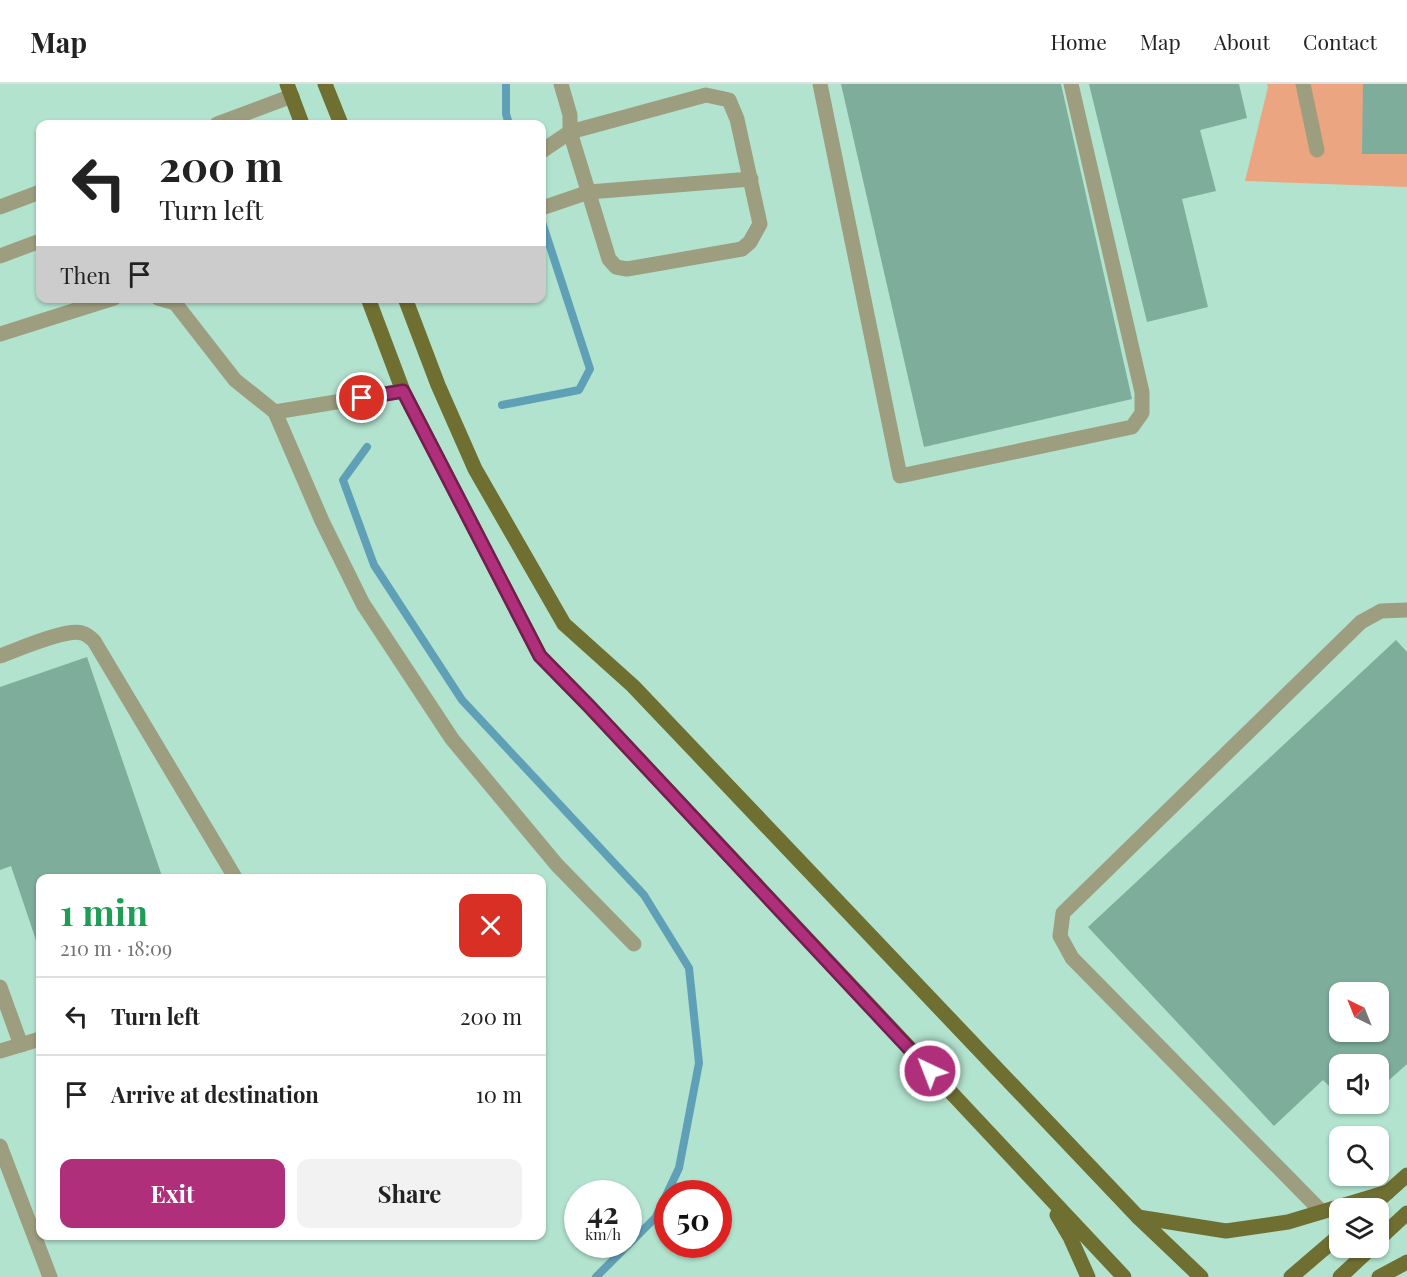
<!DOCTYPE html>
<html lang="en">
<head>
<meta charset="utf-8">
<style>
  :root { --surface:#fff; --page:#f2f2f2; --text:#222; --muted:#767676; --line:#e0e0e0; --accent:#af2f7b }
  body { margin:0; font-family:"Playfair Display",serif; background:var(--page); color:var(--text); height:100vh; display:flex; flex-direction:column; font-size:22px; white-space:nowrap }
  * { box-sizing:border-box; margin:0 }
  p { font-size:20px; color:var(--muted) }
  .icon { flex:none; width:33px; height:33px; fill:none; stroke:currentColor; stroke-width:2; stroke-linecap:round; stroke-linejoin:round }
  .map { position:relative; flex:1; overflow:hidden }
  .side { position:absolute; left:36px; top:790px; width:510px; height:366px; display:flex; flex-direction:column; background:var(--surface); border-radius:12px; box-shadow:0 2px 4px #0004 }
  .side>* { flex:none }
  .banner { position:absolute; left:36px; top:36px; width:510px; height:183px; border-radius:12px; box-shadow:0 2px 4px #0004; background:#fff; color:var(--text); overflow:hidden }
  .needle { width:39px; rotate:317deg }
  .fabs { position:absolute; left:1329px; top:898px; display:grid; gap:12px }
  .fabs a { display:grid; place-items:center; width:60px; height:60px; border-radius:12px; background:var(--surface); box-shadow:0 2px 4px #0004; font-size:30px }
  .speed { position:absolute; left:564px; top:1096px; display:flex; gap:12px; font-size:30px; font-weight:700; text-align:center }
  .speed>* { display:grid; place-content:center; width:78px; height:78px; border-radius:50%; background:var(--surface); box-shadow:0 2px 4px #0004; line-height:1 }
  .speed small { font-size:15px; font-weight:400 }
  .speed .limit { border:9px solid #d22; background:#fff; color:#111 }
  .pin { position:absolute; display:grid; place-items:center; width:51px; height:51px; color:#fff; margin:-26px; border:3px solid #fff; border-radius:50%; box-shadow:0 2px 6px #0007 }
  .me { position:absolute; width:66px; margin:-33px; rotate:317deg; stroke-linejoin:round; filter:drop-shadow(0 0 4px #0008) }
  .turn { display:flex; align-items:center; gap:21px; height:126px; padding:0 24px; font-size:27px }
  .turn .icon { width:78px; height:78px; stroke-width:2.5 }
  .turn b { display:block; font-size:42px; line-height:51px }
  .then { display:flex; align-items:center; height:57px; padding:0 24px; background:#0003; gap:12px; font-size:22px }
  .round { display:grid; place-items:center; flex:none; width:63px; height:63px; border-radius:12px; background:var(--page) }
  .overview { display:flex; align-items:center; justify-content:space-between; height:102px; padding:0 24px }
  h1 { font-size:36px; font-weight:700; line-height:45px; color:#1e9e55 }
  .action { display:flex; gap:12px; margin-top:auto; padding:12px 24px }
  .action a { flex:1; height:69px; border-radius:12px; background:var(--accent); color:#fff; font-size:24px; font-weight:700; line-height:69px; text-align:center }
  .action a+a { background:var(--page); color:var(--text) }
  ul { padding:0; list-style:none }
  li { display:flex; align-items:center; gap:18px; height:78px; padding:0 24px; border-top:2px solid var(--line) }
  li div { flex:1 }
  li b { display:block; font-size:22px }
  li em { font-style:normal }
  header { display:flex; align-items:center; gap:36px; box-sizing:border-box; height:84px; padding:0 30px; background:var(--surface); border-bottom:2px solid var(--line) }
  header strong { font-size:28px }
  nav { display:flex; gap:33px; margin-inline-start:auto; font-size:21px }
  .map>svg:first-child { display:block }
  .green { fill:#eba681 }
  .lines { fill:none; stroke-linecap:round; stroke-linejoin:round }
  .stream { stroke:#5fa0b7; stroke-width:8 }
  .building { fill:#7ead9b; fill-rule:evenodd }
  .minor { stroke:#9d9e7f; stroke-width:15 }
  .major { stroke:#6f6f32; stroke-width:15 }
  .major-bridge { stroke:#6f6f32; stroke-width:15 }
  .route-casing { stroke:#721f50; stroke-width:15 }
  .route { stroke:#af2f7b; stroke-width:10 }
</style>
</head>
<body>
<header>
<strong>Map</strong>
<nav><a>Home</a><a>Map</a><a>About</a><a>Contact</a></nav>
</header>
<div class="map">
<svg width="1407" height="1193" viewBox="0 0 1407 1193">
  <rect width="100%" height="100%" fill="#b2e3cf"/>
  <path class="green" d="M1267,0h140v103l-162,-6 23,-94z"/>
  <g class="lines">
    <g class="stream">
      <path d="M506,0v30l3,10"/>
      <path d="M502,321l77,-15 11,-21 -48,-147"/>
      <path d="M367,363l-24,33 31,85 88,135 182,195 45,73 10,95 -20,105 -23,49 -28,28"/>
      <path d="M596,1193l32,-32"/>
    </g>
  </g>
  <g class="building">
    <path d="M841,0h220l71,315 -208,48z"/>
    <path d="M1089,0h150l8,34 -47,12 16,61 -34,8 26,108 -61,15z"/>
    <path d="M1363,0h44v70h-45z"/>
    <path d="M1396,556l11,12v412l-29,26v-25h-38v32l-17,-17 -49,46 -186,-199zM1340,909h38v39h-38z"/>
    <path d="M87,573l76,222h-123v73l-29,-86 -11,4v-183z"/>
  </g>
  <g class="lines">
    <g class="minor">
      <path d="M820,0l80,392 232,-49 10,-14v-21l-71,-308"/>
      <path d="M1303,0l14,66"/>
      <path d="M217,40l75,-28"/>
      <path d="M542,67l28,-19 136,-37 23,5 8,19 23,105 -10,18 -8,7 -115,20 -11,-2 -7,-8 -39,-127v-17l-9,-31"/>
      <path d="M0,123l40,-15"/>
      <path d="M542,124l47,-16 162,-13"/>
      <path d="M0,172l40,-15"/>
      <path d="M158,214l17,5 60,77 40,32 128,-21"/>
      <path d="M0,250l114,-36"/>
      <path d="M275,328l47,109 41,83 89,135 105,126 77,79"/>
      <path d="M0,572c17,-6 66,-28 82,-23 4,1 9,5 12,8l142,238"/>
      <path d="M0,903l21,58"/>
      <path d="M0,967l40,-12"/>
      <path d="M0,1062l50,131"/>
      <path d="M1322,1128l-250,-254 -12,-22 3,-23 298,-291 20,-11 26,-1"/>
    </g>
    <g class="major">
      <path d="M287,0l15,40"/>
      <path d="M325,0l16,40"/>
      <path d="M368,214l35,93 137,265 49,50 535,571"/>
      <path d="M405,214l33,87 37,84 89,155 69,62 505,531 63,60"/>
      <path d="M1369,1125l38,-34"/>
      <path d="M1057,1131l13,22 18,40"/>
      <path d="M1138,1133l88,14 62,-9 100,-30"/>
      <path d="M1378,1156l29,-27"/>
      <path d="M1291,1193l49,-42"/>
      <path d="M1340,1193l31,-29"/>
    </g>
    <path class="major-bridge" d="M1379,1193l28,-15"/>
  </g>
  <g class="lines">
    <defs>
      <path id="route" d="M362,314l41,-7 137,265 49,50 341,365"/>
    </defs>
    <use href="#route" class="route-casing"/>
    <use href="#route" class="route"/>
  </g>
</svg>
<div class="fabs">
<a><svg class="needle" viewBox="-14 -14 28 28"><path d="M0-13l5 13h-10z" fill="#e53935"/><path d="M0 13l5-13h-10z" fill="#767676"/></svg></a>
<a><svg class="icon" aria-label="sound" viewBox="0 0 24 24"><path d="M4 9h4l5-4v14l-5-4H4zM17 9q2 3 0 6"/></svg></a>
<a><svg class="icon" aria-label="search" viewBox="0 0 24 24"><circle cx="10" cy="10" r="6"/><path d="M15 15l6 6"/></svg></a>
<a><svg class="icon" aria-label="layers" viewBox="0 0 24 24"><path d="M12 4l9 5-9 5-9-5zM3 14l9 5 9-5"/></svg></a>
</div>
<div class="speed"><div>42<small>km/h</small></div><div class="limit">50</div></div>
<div class="pin" style="left:362px;top:314px;background:#d93025"><svg class="icon" aria-label="arrive" viewBox="0 0 24 24"><path d="M6 21V4h12l-3 4 3 4H6"/></svg></div>
<svg class="me" style="left:930px;top:987px" viewBox="-20 -20 40 40"><circle r="17" fill="#af2f7b" stroke="#fff" stroke-width="3"/><path d="M0-11L8 9 0 5-8 9z" fill="#fff"/></svg>
<div class="banner">
<div class="turn"><svg class="icon" aria-label="left" viewBox="0 0 24 24"><path d="M17 20v-9H6M10 6l-5 5 5 5"/></svg><div><b>200 m</b>Turn left</div></div>
<div class="then">Then<svg class="icon" aria-label="arrive" viewBox="0 0 24 24"><path d="M6 21V4h12l-3 4 3 4H6"/></svg></div>
</div>
<section class="side">
<div class="overview"><div><h1>1 min</h1><p>210 m · 18:09</p></div><a class="round" style="background:#d93025;color:#fff"><svg class="icon" aria-label="close" viewBox="0 0 24 24"><path d="M6 6l12 12M18 6L6 18"/></svg></a></div>
<ul>
<li><svg class="icon" aria-label="left" viewBox="0 0 24 24"><path d="M17 20v-9H6M10 6l-5 5 5 5"/></svg><div><b>Turn left</b></div><em>200 m</em></li>
<li><svg class="icon" aria-label="arrive" viewBox="0 0 24 24"><path d="M6 21V4h12l-3 4 3 4H6"/></svg><div><b>Arrive at destination</b></div><em>10 m</em></li>
</ul>
<div class="action"><a>Exit</a><a>Share</a></div>
</section>
</div>
</body>
</html>
